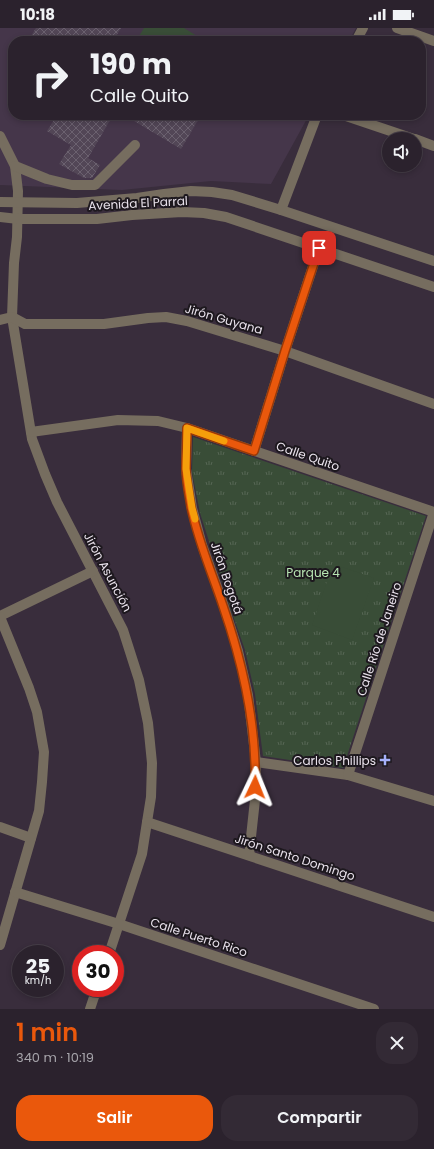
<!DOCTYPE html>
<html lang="es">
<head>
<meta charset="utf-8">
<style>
  :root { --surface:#2b222d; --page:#332a35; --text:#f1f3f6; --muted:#a6a4aa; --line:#473f49; --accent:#ea580c }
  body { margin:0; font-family:Poppins,sans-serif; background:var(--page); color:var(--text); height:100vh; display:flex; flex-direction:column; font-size:15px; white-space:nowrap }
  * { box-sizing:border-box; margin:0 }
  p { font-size:13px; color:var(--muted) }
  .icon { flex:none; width:22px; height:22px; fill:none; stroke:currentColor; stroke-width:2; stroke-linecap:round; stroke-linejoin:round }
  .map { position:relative; height:981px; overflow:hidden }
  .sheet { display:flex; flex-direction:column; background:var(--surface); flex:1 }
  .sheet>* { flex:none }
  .hud { position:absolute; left:8px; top:8px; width:418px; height:84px; border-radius:16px; box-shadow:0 2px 6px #0003,0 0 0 1px var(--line); background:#2b222d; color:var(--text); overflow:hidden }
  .fabs { position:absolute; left:382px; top:104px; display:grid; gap:8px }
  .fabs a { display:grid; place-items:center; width:40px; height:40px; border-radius:50%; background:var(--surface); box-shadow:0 2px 6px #0003,0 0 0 1px var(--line); font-size:20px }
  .speed { position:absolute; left:12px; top:917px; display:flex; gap:8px; font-size:20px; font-weight:700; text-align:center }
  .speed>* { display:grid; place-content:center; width:52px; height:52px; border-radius:50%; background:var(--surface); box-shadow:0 2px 6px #0003,0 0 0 1px var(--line); line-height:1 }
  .speed small { font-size:10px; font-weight:400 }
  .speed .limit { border:6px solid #d22; background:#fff; color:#111 }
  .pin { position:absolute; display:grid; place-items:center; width:34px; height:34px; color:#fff; margin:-17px; border-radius:8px; box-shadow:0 2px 6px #0006 }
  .me { position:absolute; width:44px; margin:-22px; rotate:2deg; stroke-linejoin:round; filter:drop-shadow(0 0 3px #0008) }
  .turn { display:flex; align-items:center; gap:14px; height:84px; padding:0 16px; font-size:18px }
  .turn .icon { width:52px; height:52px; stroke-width:2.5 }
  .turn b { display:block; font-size:28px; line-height:34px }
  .round { display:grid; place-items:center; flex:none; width:42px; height:42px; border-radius:16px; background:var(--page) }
  .overview { display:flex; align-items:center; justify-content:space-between; height:68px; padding:0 16px }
  h1 { font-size:24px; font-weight:600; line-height:30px; color:var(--accent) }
  .action { display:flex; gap:8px; margin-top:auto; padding:8px 16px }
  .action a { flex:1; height:46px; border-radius:16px; background:var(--accent); color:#fff; font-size:16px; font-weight:600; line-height:46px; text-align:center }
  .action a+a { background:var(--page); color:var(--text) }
  .status { display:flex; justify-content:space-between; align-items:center; height:28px; padding:0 20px; background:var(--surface); direction:ltr }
  .status svg { height:11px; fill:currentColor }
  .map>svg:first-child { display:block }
  .built { fill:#45364a }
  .grass { fill:url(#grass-tufts) }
  .garden { fill:#394d37 }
  .building { fill:url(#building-cross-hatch) }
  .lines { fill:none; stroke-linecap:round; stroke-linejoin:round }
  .minor { stroke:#766d5f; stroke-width:10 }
  .route-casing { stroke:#983908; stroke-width:10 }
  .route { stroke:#ea580c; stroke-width:7 }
  .slow { stroke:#f59e0b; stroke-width:7 }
  .poi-dot { fill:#a7b1fc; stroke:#1d181e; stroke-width:1.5 }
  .labels { text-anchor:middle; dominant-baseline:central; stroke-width:4; stroke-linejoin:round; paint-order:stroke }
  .street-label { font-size:12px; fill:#eae3ed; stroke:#1d181e }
  .park-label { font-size:12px; fill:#b7e4b2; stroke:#1d181e }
  .poi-label { font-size:12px; fill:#eae3ed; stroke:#1d181e; text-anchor:end }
</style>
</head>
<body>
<div class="status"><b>10:18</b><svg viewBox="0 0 49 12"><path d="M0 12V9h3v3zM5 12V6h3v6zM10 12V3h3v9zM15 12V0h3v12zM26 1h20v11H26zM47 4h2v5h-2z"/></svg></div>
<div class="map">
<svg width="434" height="981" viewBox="0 0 434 981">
  <defs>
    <pattern id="grass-tufts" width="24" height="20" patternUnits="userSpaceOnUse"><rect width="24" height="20" fill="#394d37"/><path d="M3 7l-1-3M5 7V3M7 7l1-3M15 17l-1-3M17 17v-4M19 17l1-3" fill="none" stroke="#566654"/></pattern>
    <pattern id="building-cross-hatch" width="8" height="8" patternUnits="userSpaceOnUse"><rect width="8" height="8" fill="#524656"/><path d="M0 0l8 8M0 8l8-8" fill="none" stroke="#6b616f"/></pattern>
  </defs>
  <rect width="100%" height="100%" fill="#392d3c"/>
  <path class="built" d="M0,0h356l-7,13h-336v74h296l-38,69 -60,-3 -89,9 -122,-5z"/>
  <path class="grass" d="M193,409l233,79 -83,252 -80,-12 -8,-62 -10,-44 -15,-43 -30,-94 -8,-41z"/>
  <g class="garden">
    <path d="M144,0h40l21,13h-69z"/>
    <path d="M333,536l41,14 -22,62 -40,-15z"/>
  </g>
  <g class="building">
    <path d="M36,0h85l-8,13h-85z"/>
    <path d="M57,87h56l-25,43 12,7 -8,13h-8l-25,-14 12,-19 -24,-14z"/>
    <path d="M124,87h41l8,5 3,-5h25l-20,34z"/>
  </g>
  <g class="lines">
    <g class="minor">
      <path d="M397,0l37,13"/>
      <path d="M356,13l7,-13"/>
      <path d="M343,87l71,24"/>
      <path d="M0,108l15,30 3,25 -1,46 -3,26 -2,54 20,122 13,35 12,28 66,128 16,50 9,43 4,40 -1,34 -4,25 -5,32 -33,100"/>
      <path d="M415,111l19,7"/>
      <path d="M15,138l32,13 25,6h23l40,-40"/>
      <path d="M0,174l77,1 60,-5 27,-4 27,-3 21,1 20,3 49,15 153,51"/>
      <path d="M281,182l36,-95"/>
      <path d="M0,189l18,2h79l35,-4 50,-3 22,1 22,4 208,70"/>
      <path d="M0,292l12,-3 13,7h79l44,-6 18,-1 21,4 98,30 149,53"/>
      <path d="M187,400l-1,41 6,39 10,37 22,62 14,44 10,44 8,67 -1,38 -6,55"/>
      <path d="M31,404l87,-12 40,1 29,7 247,84"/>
      <path d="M254,423l31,-100 34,-103"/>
      <path d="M0,588l93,-45"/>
      <path d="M0,589l29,71 8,24 7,40 -2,30 -3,29 -39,134"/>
      <path d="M256,734l92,13 86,26"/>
      <path d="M348,747l86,-263"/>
      <path d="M147,794l287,95"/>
      <path d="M0,799l31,11"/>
      <path d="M15,864l104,32 255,85"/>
      <path d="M90,981l7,-21"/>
    </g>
  </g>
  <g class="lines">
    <defs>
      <path id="route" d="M255,759c2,-62 -12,-123 -32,-181 -11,-33 -25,-65 -32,-99 -2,-13 -5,-26 -5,-39 0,-13 1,-27 1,-40l67,23 31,-100 34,-103"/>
    </defs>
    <use href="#route" class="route-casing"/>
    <use href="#route" class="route"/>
    <path class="slow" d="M195,491l-3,-11 -6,-39 1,-41 37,13"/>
  </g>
  <path class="poi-dot" d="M383 726h4v4h4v4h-4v4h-4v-4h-4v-4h4z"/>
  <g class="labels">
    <g class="street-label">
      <text transform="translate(138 175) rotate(-3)">Avenida El Parral</text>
      <text transform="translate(224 291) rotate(16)">Jirón Guyana</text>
      <text transform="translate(308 428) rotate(19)">Calle Quito</text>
      <text transform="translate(108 544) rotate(62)">Jirón Asunción</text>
      <text transform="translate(227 550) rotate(71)">Jirón Bogotá</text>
      <text transform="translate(379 611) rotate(-72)">Calle Río de Janeiro</text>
      <text transform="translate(295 829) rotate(18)">Jirón Santo Domingo</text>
      <text transform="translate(199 909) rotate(18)">Calle Puerto Rico</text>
    </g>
    <g class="park-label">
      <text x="313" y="544">Parque 4</text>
    </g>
    <g class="poi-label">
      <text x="376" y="732">Carlos Phillips</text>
    </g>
  </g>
</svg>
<div class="fabs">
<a><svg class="icon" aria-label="sound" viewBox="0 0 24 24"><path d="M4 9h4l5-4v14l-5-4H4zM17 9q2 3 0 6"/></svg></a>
</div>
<div class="speed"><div>25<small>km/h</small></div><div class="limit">30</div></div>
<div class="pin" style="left:319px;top:220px;background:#d93025"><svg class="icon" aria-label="arrive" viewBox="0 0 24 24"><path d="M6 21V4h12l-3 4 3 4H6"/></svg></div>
<svg class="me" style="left:255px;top:759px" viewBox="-20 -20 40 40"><path d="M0-17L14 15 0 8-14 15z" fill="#ea580c" stroke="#fff" stroke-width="4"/></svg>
<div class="hud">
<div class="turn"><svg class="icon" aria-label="right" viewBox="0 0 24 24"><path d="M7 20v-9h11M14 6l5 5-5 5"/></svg><div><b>190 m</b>Calle Quito</div></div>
</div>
</div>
<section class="sheet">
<div class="overview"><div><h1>1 min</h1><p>340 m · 10:19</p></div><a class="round"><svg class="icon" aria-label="close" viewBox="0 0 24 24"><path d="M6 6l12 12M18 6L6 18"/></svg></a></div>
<div class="action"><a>Salir</a><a>Compartir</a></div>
</section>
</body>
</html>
